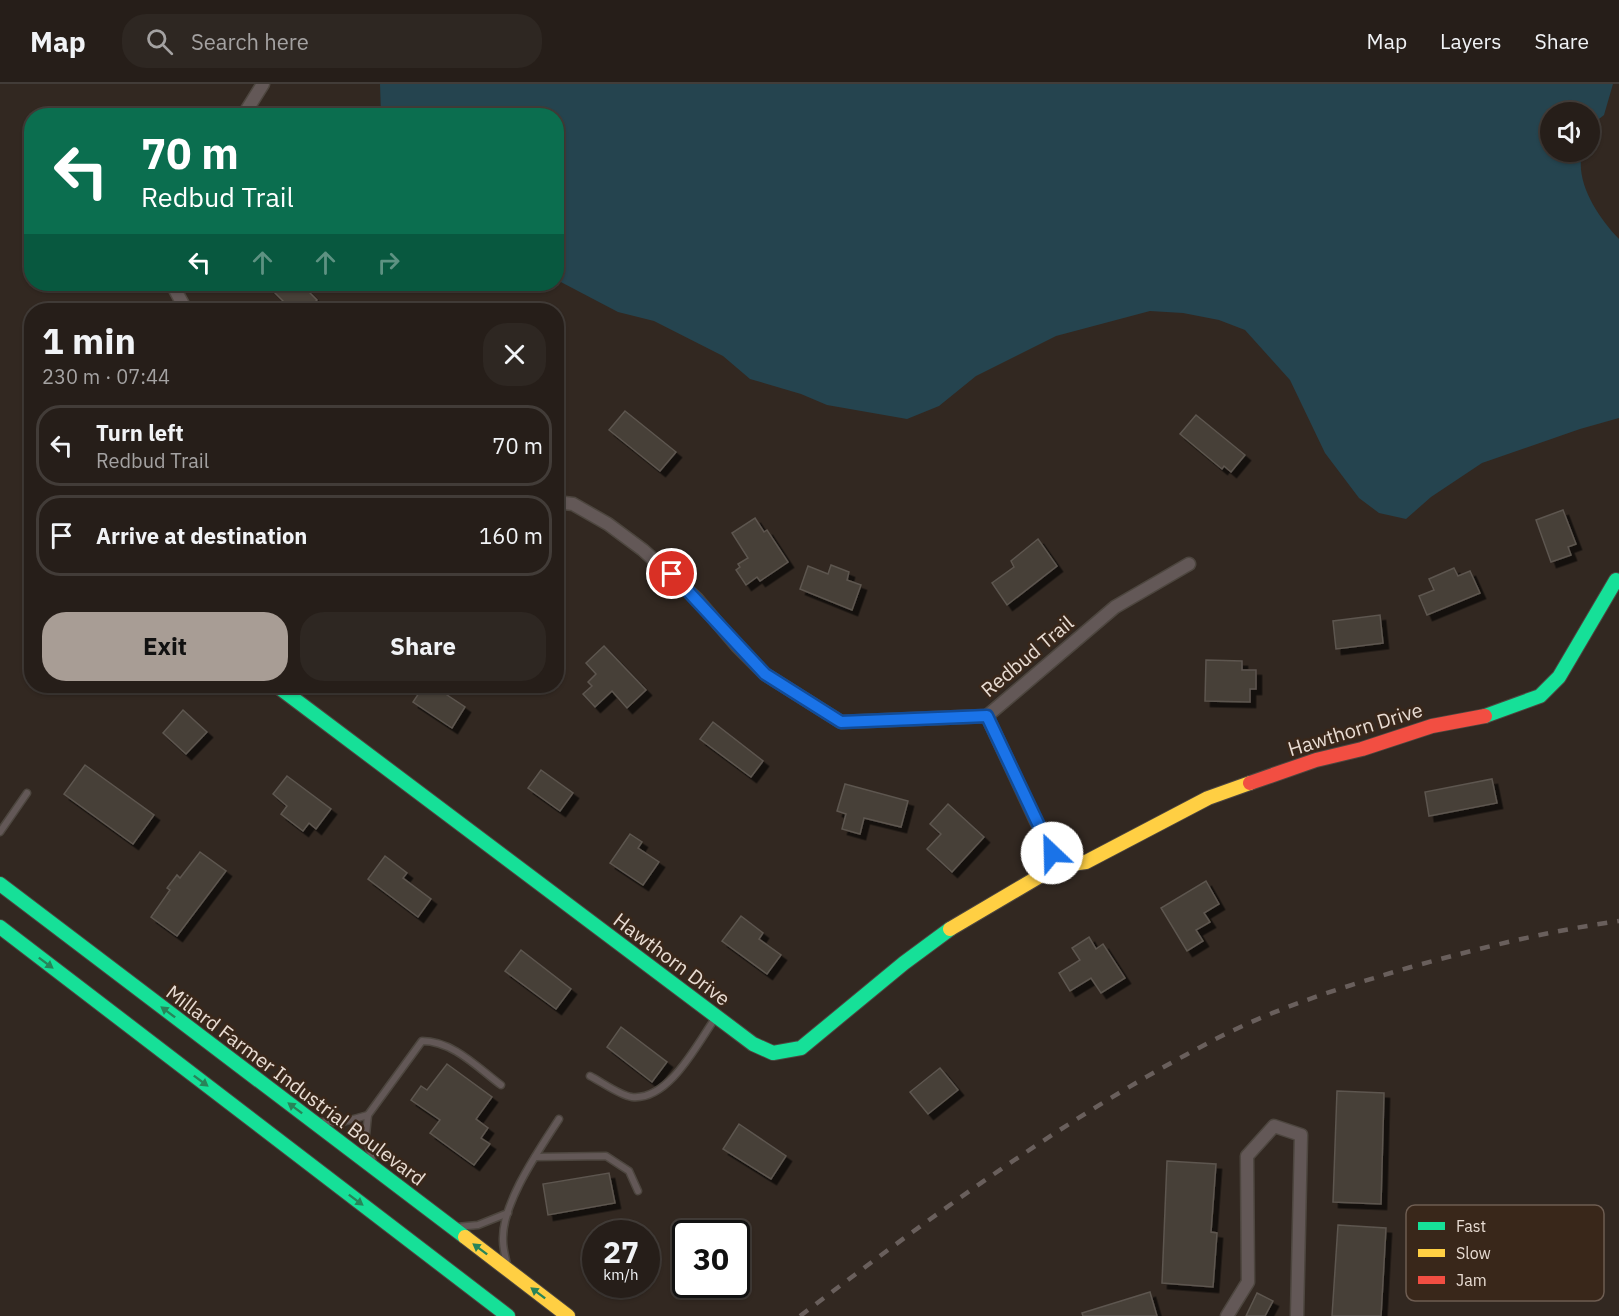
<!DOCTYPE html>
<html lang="en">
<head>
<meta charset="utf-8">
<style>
  :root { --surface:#261e19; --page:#2e2722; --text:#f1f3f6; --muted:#a4a2a2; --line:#423c38; --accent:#a89d95 }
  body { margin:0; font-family:"IBM Plex Sans",sans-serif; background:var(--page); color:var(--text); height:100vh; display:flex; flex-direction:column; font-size:22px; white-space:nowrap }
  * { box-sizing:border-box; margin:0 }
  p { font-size:20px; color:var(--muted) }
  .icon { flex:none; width:33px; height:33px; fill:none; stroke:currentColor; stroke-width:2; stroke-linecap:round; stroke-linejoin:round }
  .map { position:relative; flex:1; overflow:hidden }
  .panel { position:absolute; left:24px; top:219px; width:540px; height:390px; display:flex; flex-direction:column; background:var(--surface); border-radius:24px; box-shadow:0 2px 4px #0004,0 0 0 2px var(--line) }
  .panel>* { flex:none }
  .top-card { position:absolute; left:24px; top:24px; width:540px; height:183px; border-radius:24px; box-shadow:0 2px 4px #0004,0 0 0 2px var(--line); background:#0b6e4f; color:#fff; overflow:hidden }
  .controls { position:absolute; left:1540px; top:18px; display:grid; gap:12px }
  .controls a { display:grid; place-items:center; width:60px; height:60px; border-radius:50%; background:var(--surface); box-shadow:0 2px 4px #0004,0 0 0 2px var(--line); font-size:30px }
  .speed { position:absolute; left:582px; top:1136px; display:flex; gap:12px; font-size:30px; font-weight:700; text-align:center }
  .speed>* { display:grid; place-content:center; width:78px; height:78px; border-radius:50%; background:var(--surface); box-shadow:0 2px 4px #0004,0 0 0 2px var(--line); line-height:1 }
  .speed small { font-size:15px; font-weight:400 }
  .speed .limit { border:3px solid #111; border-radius:9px; background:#fff; color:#111 }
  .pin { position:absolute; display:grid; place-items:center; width:51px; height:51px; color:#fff; margin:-26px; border:3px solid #fff; border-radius:50%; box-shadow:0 2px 6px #0007 }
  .me { position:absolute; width:66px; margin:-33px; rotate:336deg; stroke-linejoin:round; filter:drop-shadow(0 0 4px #0008) }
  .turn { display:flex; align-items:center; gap:21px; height:126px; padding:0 18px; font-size:27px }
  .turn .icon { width:78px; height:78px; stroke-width:2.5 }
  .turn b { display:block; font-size:42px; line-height:51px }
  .lanes { display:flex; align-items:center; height:57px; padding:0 18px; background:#0003; justify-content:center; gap:30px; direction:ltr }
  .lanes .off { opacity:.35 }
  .round { display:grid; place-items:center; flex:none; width:63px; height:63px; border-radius:24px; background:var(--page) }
  .head { display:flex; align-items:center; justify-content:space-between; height:102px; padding:0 18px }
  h1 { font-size:36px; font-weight:700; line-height:45px }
  .button { display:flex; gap:12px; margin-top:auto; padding:12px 18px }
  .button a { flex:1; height:69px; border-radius:24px; background:var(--accent); color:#111; font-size:24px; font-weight:700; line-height:69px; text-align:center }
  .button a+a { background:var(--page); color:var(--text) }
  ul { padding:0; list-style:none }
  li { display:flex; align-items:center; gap:18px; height:81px; margin:0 12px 9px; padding:0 6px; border:3px solid var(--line); border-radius:24px }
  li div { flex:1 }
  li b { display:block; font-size:22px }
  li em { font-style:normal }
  header { display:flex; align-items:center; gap:36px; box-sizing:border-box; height:84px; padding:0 30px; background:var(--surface); border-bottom:2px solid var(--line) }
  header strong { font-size:28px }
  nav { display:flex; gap:33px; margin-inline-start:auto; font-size:21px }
  .search { width:420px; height:54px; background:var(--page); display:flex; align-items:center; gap:15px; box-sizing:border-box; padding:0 21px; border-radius:24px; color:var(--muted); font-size:22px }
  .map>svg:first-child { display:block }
  .water { fill:#25444f }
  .building { fill:#473f37; stroke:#5d564f; stroke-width:1.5; filter:url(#shadow) }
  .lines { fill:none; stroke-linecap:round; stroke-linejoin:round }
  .lane-casing { stroke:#4d463f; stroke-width:9 }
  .street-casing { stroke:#4d463f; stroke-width:15 }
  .fast-casing { stroke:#4d463f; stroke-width:16 }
  .slow-casing { stroke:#4d463f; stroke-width:16 }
  .jam-casing { stroke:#4d463f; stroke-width:16 }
  .lane { stroke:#635857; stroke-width:6 }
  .street { stroke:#635857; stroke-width:12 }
  .fast { stroke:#16e098; stroke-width:14 }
  .slow { stroke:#ffcf43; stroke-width:14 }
  .jam { stroke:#f24e42; stroke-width:14 }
  .rail { stroke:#695f5c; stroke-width:4.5; stroke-dasharray:10 10; stroke-linecap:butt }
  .oneway { fill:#288459 }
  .route-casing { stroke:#114b97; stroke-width:15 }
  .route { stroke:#1a73e8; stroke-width:10 }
  .labels { text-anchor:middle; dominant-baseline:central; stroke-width:5; stroke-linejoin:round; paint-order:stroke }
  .street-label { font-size:20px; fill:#e8dcd3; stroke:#39271a }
  .key { fill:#39271a; stroke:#6e5d52; stroke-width:1.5 }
  .key-label { font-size:16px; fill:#e8dcd3 }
</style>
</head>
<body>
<header>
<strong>Map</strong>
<div class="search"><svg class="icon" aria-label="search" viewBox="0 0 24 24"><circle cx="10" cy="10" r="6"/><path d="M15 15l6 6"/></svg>Search here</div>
<nav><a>Map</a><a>Layers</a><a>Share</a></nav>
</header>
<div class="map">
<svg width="1619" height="1232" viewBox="0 0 1619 1232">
  <defs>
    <filter id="shadow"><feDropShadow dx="5.5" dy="5.5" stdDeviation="0" flood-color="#0009"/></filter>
  </defs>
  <rect width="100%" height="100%" fill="#322821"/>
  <path class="water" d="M380,0h1233l-9,31 -14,11v-14h-39v40h31c-7,31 16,65 37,87v179l-39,11 -98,34 -51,34 -25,22 -27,-6 -20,-15 -34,-45 -35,-73 -45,-50 -26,-10 -36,-7 -33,-2 -94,25 -80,40 -37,30 -32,13 -80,-14 -26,-11 -51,-15 -27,-23 -69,-35 -36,-9 -61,-32 -1,-164 -175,-1z"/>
  <g class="building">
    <path d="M266,200h35l16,16 -11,10h-14z"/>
    <path d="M625,327l51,41 -16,19 -51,-41z"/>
    <path d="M1196,331l49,40 -14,17 -7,-6 -2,3 -42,-35z"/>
    <path d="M1563,426l13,34 -8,3 3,8 -20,7 -15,-42z"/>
    <path d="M755,434l9,14 3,-2 21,32 -28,19 -3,-4 -11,8 -10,-15 4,-3 -2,-3 10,-6 -16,-25z"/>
    <path d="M1038,455l19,27 -50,39 -15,-22 22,-16 -3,-6z"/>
    <path d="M831,481l18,7 -2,8 14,5 -9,25 -52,-21 8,-23 20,8z"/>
    <path d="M1454,484l4,8 12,-5 10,22 -53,22 -8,-19 15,-6 -5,-11z"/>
    <path d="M1380,531l3,28 -47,6 -3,-28z"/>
    <path d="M604,562l42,44 -19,18 -15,-17 -17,16 -12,-13 9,-8 -4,-4 8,-8 -10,-11z"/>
    <path d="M1206,576l36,1v9h14v19h-6v13l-45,-1z"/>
    <path d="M423,603l8,6 4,-6 30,20 -13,21 -39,-26z"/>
    <path d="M183,626l24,22 -21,22 -23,-21z"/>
    <path d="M713,638l50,39 -12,16 -51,-38z"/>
    <path d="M85,681l69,50 -21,29 -69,-50z"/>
    <path d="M541,686l32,23 -13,18 -32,-23z"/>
    <path d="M287,692l44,33 -15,20 -7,-6 -6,8 -22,-17 6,-8 -14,-12z"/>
    <path d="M1492,695l5,24 -68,13 -4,-24z"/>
    <path d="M845,700l63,17 -7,26 -37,-9 -4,16 -18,-5 4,-15 -9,-3z"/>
    <path d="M948,720l36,33 -32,35 -25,-23 14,-15 -11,-10z"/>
    <path d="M630,750l12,8 -4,6 21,14 -16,23 -33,-22z"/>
    <path d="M200,768l26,19 -49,65 -26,-19 19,-27 -3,-2 10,-13 3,3z"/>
    <path d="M385,772l22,17 -4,5 28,21 -13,18 -50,-38z"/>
    <path d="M1206,797l13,23 -15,9 6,9 -14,8 7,11 -16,10 -26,-43z"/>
    <path d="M741,832l22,17 -4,6 22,16 -14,19 -45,-33z"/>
    <path d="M1089,853l7,12 7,-5 22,34 -24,15 -10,-15 -21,13 -11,-18 21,-13 -8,-12z"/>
    <path d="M521,866l50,39 -15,20 -51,-38z"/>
    <path d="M621,943l46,35 -15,20 -45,-35z"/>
    <path d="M447,980l45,33 -16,22 12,9 -7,10 9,6 -16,21 -44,-32 10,-13 -29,-20 10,-14 6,4z"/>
    <path d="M940,984l18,22 -30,24 -18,-22z"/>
    <path d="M1337,1007l47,2 -3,111 -48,-2z"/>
    <path d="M739,1040l47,32 -15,23 -48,-30z"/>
    <path d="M1167,1077l49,3 -5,68 6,1 -4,54 -51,-4z"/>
    <path d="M609,1089l6,30 -67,12 -5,-31z"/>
    <path d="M1338,1141l48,3 -5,88h-49z"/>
    <path d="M1150,1208l7,24h-74l-1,-3z"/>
    <path d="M1257,1209l16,8 -8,15h-19z"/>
  </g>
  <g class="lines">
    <defs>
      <g id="lane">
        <path d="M0,748l27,-39"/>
        <path d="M590,992c12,6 29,19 42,21 37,4 65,-53 84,-80"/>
        <path d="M321,1038h22l25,-7"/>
        <path d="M535,1073l71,-1 23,15 9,20"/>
        <path d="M373,1079l-7,-28 2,-20 54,-74c31,0 55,26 79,44"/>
        <path d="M457,1143l21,-2 30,-12"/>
        <path d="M507,1180c-2,-8 -4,-16 -4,-23 -2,-37 36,-91 56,-122"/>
      </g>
      <g id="street">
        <path d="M243,32l20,-32"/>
        <path d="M172,200l14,26"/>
        <path d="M556,418l17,2 35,20 35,26 54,49 40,47 28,28 76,48 146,-6 128,-109 74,-43"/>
        <path d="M987,632l70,150"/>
        <path d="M1227,1232l21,-34 -1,-126 27,-30 27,9 -4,181"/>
      </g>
      <g id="fast">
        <path d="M277,602l476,358 20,9 28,-5 103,-85 46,-34"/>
        <path d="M1485,632l55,-20 19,-19 57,-97"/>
        <path d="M0,800l465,353"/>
        <path d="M0,843l508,389"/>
      </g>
      <g id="slow">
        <path d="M950,845l107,-63 29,-4 122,-64 42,-15"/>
        <path d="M465,1153l103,79"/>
      </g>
      <path id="jam" d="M1250,699l66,-23 46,-11 70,-23 53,-10"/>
    </defs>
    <use href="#lane" class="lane-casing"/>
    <use href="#street" class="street-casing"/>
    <use href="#fast" class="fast-casing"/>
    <use href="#slow" class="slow-casing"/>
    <use href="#jam" class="jam-casing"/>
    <use href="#lane" class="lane"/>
    <use href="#street" class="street"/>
    <use href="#fast" class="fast"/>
    <use href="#slow" class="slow"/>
    <use href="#jam" class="jam"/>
    <path class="rail" d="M800,1232c131,-99 265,-199 412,-275 62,-33 131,-54 199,-74 69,-19 137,-36 208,-46"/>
  </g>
  <defs><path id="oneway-solid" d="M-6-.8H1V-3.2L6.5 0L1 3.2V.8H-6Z" transform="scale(1.5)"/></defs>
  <g class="oneway">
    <use href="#oneway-solid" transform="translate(46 879) rotate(37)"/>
    <use href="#oneway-solid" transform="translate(168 928) rotate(-143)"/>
    <use href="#oneway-solid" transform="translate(201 997) rotate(37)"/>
    <use href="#oneway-solid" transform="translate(295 1024) rotate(-143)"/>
    <use href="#oneway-solid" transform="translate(356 1116) rotate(37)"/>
    <use href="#oneway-solid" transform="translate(480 1165) rotate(-143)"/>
    <use href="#oneway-solid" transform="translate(538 1209) rotate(-143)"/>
  </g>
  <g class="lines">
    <defs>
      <path id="route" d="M672,490l93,100 76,48 146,-6 65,137"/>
    </defs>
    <use href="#route" class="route-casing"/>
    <use href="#route" class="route"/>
  </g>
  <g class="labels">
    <g class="street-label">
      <text transform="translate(1027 572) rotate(-40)">Redbud Trail</text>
      <text transform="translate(1355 645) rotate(-17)">Hawthorn Drive</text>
      <text transform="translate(672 875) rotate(37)">Hawthorn Drive</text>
      <text transform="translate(296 1001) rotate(37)">Millard Farmer Industrial Boulevard</text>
    </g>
  </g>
  <rect x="1406" y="1121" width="198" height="96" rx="9" class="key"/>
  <rect x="1418" y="1138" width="27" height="8" fill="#16e098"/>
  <rect x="1418" y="1165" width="27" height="8" fill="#ffcf43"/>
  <rect x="1418" y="1192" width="27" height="8" fill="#f24e42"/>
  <g class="key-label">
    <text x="1456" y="1148">Fast</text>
    <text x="1456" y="1175">Slow</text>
    <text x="1456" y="1202">Jam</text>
  </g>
</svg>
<div class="controls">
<a><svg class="icon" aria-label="sound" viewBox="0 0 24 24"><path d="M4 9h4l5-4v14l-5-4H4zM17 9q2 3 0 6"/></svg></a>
</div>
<div class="speed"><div>27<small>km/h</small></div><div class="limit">30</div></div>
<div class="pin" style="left:672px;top:490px;background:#d93025"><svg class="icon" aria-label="arrive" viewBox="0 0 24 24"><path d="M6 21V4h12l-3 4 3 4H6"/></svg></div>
<svg class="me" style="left:1052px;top:769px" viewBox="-20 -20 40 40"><circle r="19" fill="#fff"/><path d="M0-13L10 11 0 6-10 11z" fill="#1a73e8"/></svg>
<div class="top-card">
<div class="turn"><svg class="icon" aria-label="left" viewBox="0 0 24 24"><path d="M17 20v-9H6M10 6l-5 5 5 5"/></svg><div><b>70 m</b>Redbud Trail</div></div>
<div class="lanes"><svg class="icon" aria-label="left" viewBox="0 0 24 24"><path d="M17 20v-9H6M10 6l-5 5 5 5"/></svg><svg class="icon off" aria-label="ahead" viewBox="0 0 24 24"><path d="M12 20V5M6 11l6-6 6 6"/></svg><svg class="icon off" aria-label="ahead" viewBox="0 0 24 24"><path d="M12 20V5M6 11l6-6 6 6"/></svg><svg class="icon off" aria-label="right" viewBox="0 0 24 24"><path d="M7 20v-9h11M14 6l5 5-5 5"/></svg></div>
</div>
<section class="panel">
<div class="head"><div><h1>1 min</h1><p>230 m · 07:44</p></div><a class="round"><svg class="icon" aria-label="close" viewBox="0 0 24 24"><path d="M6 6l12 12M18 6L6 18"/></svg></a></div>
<ul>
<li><svg class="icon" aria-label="left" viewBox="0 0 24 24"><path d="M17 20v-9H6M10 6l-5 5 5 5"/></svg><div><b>Turn left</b><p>Redbud Trail</p></div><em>70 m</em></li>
<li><svg class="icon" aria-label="arrive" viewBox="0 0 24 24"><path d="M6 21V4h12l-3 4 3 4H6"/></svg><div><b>Arrive at destination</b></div><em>160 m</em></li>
</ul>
<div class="button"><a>Exit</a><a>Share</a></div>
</section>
</div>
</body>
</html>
